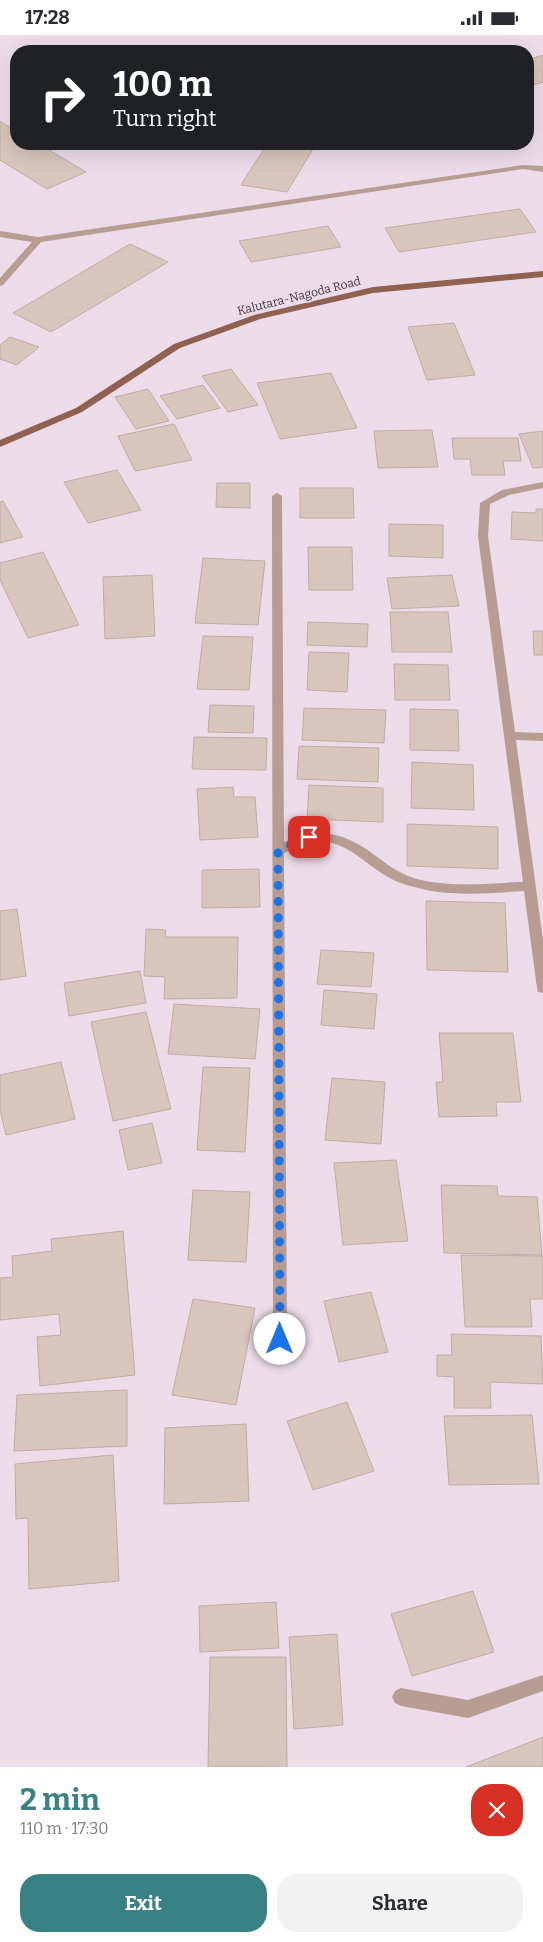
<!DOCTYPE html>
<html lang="en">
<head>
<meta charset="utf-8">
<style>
  :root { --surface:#fff; --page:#f2f2f3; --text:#2b2b33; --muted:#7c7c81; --accent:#388184 }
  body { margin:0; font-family:Bitter,serif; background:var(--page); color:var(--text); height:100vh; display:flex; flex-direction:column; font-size:19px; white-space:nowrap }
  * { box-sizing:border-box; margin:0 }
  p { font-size:16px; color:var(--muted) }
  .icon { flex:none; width:28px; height:28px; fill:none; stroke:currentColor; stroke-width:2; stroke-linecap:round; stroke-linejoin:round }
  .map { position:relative; height:1732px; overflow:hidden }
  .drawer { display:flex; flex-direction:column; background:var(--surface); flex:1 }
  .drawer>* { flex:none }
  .top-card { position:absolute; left:10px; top:10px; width:524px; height:105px; border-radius:20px; box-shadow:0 5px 20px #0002; background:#202124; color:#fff; overflow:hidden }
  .pin { position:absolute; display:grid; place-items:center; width:42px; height:42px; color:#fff; margin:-21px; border-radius:10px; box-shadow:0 2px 8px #0006 }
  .me { position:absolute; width:55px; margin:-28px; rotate:0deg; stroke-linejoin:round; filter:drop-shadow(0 0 4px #0008) }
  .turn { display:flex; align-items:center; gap:18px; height:105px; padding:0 20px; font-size:22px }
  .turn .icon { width:65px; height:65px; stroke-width:2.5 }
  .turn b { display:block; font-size:35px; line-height:42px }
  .round { display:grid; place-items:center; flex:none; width:52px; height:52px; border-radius:20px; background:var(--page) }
  .summary { display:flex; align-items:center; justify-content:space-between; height:85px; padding:0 20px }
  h1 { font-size:30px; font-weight:700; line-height:38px; color:var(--accent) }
  .button { display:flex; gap:10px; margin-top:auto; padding:10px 20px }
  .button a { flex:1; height:58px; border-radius:20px; background:var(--accent); color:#fff; font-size:20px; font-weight:700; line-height:58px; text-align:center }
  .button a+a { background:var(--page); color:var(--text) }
  .status { display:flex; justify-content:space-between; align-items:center; height:35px; padding:0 25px; background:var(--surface); direction:ltr }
  .status svg { height:14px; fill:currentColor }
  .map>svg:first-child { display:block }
  .building { fill:#d8c5bb; stroke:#beaca2 }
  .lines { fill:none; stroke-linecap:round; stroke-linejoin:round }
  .minor { fill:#b79c92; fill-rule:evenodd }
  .major { fill:#90614f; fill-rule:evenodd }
  .route { stroke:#1a73e8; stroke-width:9; stroke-dasharray:0 16.2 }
  .labels { text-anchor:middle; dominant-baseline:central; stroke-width:4; stroke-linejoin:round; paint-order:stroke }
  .far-street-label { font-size:12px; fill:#3e383d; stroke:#ecdcea }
</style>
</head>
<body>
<div class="status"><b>17:28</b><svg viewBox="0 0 49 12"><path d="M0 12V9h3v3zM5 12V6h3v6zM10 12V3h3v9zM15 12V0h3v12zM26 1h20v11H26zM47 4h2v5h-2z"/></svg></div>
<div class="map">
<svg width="543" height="1732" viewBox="0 0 543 1732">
  <rect width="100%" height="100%" fill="#ecdcea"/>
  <g class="building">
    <path d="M543,20v27l-15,5v-27z"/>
    <path d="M0,86l16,10v13h23l47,28 -39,17 -47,-29z"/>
    <path d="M267,109h49l-29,48 -46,-7z"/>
    <path d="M441,109h34l-29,5z"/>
    <path d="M520,174l16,23 -137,20 -14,-24z"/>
    <path d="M328,191l13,21 -90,15 -12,-21z"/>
    <path d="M130,209l38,18 -117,70 -38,-19z"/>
    <path d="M454,288l21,52 -48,5 -19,-53z"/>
    <path d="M10,302l29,10 -22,18 -17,-6v-14z"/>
    <path d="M231,334l27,36 -30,7 -26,-36z"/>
    <path d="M331,338l26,55 -77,11 -23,-56z"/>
    <path d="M203,350l17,23 -43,11 -17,-23z"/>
    <path d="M148,354l21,32 -33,8 -21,-32z"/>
    <path d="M174,389l18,36 -57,11 -17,-35z"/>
    <path d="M432,395l6,37 -60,1 -4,-37z"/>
    <path d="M543,396v36l-10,1 -14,-34z"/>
    <path d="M452,403h66l3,23h-18l2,14h-33l-2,-16h-16z"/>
    <path d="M117,435l24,40 -53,13 -24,-41z"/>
    <path d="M217,448h33v25l-34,-1z"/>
    <path d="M300,453h53l1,30h-54z"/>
    <path d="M3,466l20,36 -23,6v-41z"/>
    <path d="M536,474h7v32l-32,-2 1,-27 24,1z"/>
    <path d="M389,489l54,1v33l-54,-2z"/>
    <path d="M308,512h44l1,43h-44z"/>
    <path d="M43,517l36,73 -51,13 -28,-58v-17z"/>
    <path d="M203,523l62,3 -7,64 -63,-2z"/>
    <path d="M152,540l3,61 -50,3 -2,-62z"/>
    <path d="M452,540l7,31 -67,3 -5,-31z"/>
    <path d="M390,577h58l4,40h-60z"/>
    <path d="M308,587l60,2 -1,23 -60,-2z"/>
    <path d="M533,596h10v24h-9z"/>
    <path d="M203,601l50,1 -4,53 -52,-1z"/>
    <path d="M309,617l40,1 -2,39 -40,-2z"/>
    <path d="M394,629l54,1 2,35h-55z"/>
    <path d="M210,670l44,1 -1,27 -45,-1z"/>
    <path d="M304,673l82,2 -2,33 -82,-3z"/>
    <path d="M410,674l48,1 1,41 -49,-1z"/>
    <path d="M194,702l73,1 -1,32 -74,-1z"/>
    <path d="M299,711l80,2 -1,34 -81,-3z"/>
    <path d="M412,727l61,3 1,45 -63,-2z"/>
    <path d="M309,750l74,3v34l-76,-3z"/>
    <path d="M233,752l1,10h21l3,40 -58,3 -3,-51z"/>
    <path d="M407,789l91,3v42l-91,-3z"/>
    <path d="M259,834l1,38 -58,1v-38z"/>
    <path d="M426,866l79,2 3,69 -81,-2z"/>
    <path d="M17,874l9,67 -26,4v-69z"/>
    <path d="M146,894l20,1 -1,7h73l-1,61 -73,1 1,-22 -21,-1z"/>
    <path d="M321,915l53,3 -3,34 -54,-3z"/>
    <path d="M140,936l6,32 -77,13 -5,-33z"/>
    <path d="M324,955l53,4 -3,35 -53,-4z"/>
    <path d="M174,969l86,5 -5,50 -87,-5z"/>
    <path d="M146,977l25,97 -58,12 -22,-99z"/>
    <path d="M439,998h74l8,69h-25l1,14 -58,1 -3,-35h7z"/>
    <path d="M61,1027l14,57 -69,16 -6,-25v-35z"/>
    <path d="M203,1032l47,1 -5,84 -48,-2z"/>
    <path d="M332,1043l53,4 -4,62 -56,-4z"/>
    <path d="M152,1088l10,40 -34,7 -9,-40z"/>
    <path d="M396,1125l12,81 -65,4 -9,-82z"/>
    <path d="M441,1150l56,1 1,10 39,1 5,58 -98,-2z"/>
    <path d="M193,1155l57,2 -4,70 -58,-2z"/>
    <path d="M123,1196l12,144 -95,11 -3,-49 24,-2 -2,-21 -59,6v-42l13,-1 -1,-21 40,-5 -1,-12z"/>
    <path d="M461,1220l82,1v43h-13l2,28h-67z"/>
    <path d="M371,1257l17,60 -49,10 -15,-61z"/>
    <path d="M193,1264l62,9 -19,97 -64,-10z"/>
    <path d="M451,1299l90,2 2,48 -53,-2 1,26h-37v-31l-17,-1v-21h15z"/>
    <path d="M127,1355v56l-113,5 3,-56z"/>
    <path d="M347,1367l27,69 -61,19 -26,-69z"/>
    <path d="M532,1380l7,69 -90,1 -5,-69z"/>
    <path d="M246,1389l3,77 -85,3 1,-76z"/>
    <path d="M113,1420l6,126 -90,8 -1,-71 -12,1 -1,-55z"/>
    <path d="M473,1556l21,61 -82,24 -21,-62z"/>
    <path d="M276,1567l3,46 -79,4 -1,-46z"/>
    <path d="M337,1599l6,91 -49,4 -5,-92z"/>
    <path d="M210,1622h76l1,110h-79z"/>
    <path d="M543,1702v30h-77z"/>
  </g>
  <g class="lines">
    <g class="minor">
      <path d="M523,130l20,1v6l-20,-3 -482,73 -38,43 -3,1v-8l32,-36 -32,-5v-6l38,6z"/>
      <path d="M543,447v6l-34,7 -19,9 -2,32 27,196 28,1v8l-27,-1 27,200v53l-5,-1 -1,-4 -13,-97c-34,2 -73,6 -106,-3 -12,-3 -22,-6 -32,-12 -26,-16 -45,-40 -78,-34 -8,1 -16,7 -24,11l3,486 -2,5 -5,2 -5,-2 -2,-5 -1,-843 5,-3 5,3 2,346c30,-15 59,-10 85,9 13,9 24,19 39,25 30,12 77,8 109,6h6l-45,-346 2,-33 22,-13z"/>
      <path d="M543,1640v16l-75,27 -67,-12 -6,-3 -3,-6 3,-6 6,-3 67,12z"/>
    </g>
    <path class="major" d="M543,236v6l-170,16 -113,26 -80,29 -98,64 -82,35v-7l76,-32 98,-64 80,-29 119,-28z"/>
  </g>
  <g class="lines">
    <path class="route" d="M280,1304l-2,-488 31,-14"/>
  </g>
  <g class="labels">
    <g class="far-street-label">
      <text transform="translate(299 261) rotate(-14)">Kalutara-Nagoda Road</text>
    </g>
  </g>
</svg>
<div class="pin" style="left:309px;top:802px;background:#d93025"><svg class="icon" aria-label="arrive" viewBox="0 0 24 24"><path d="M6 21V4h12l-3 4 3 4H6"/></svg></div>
<svg class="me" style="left:280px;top:1304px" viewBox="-20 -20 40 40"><circle r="19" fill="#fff"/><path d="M0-13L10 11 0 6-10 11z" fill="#1a73e8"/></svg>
<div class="top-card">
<div class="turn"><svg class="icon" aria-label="right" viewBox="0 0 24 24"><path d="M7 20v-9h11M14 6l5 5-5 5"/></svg><div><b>100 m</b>Turn right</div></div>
</div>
</div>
<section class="drawer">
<div class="summary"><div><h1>2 min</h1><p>110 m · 17:30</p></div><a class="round" style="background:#d93025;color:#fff"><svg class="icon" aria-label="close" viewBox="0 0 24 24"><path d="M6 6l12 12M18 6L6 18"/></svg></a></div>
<div class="button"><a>Exit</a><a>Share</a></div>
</section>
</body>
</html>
